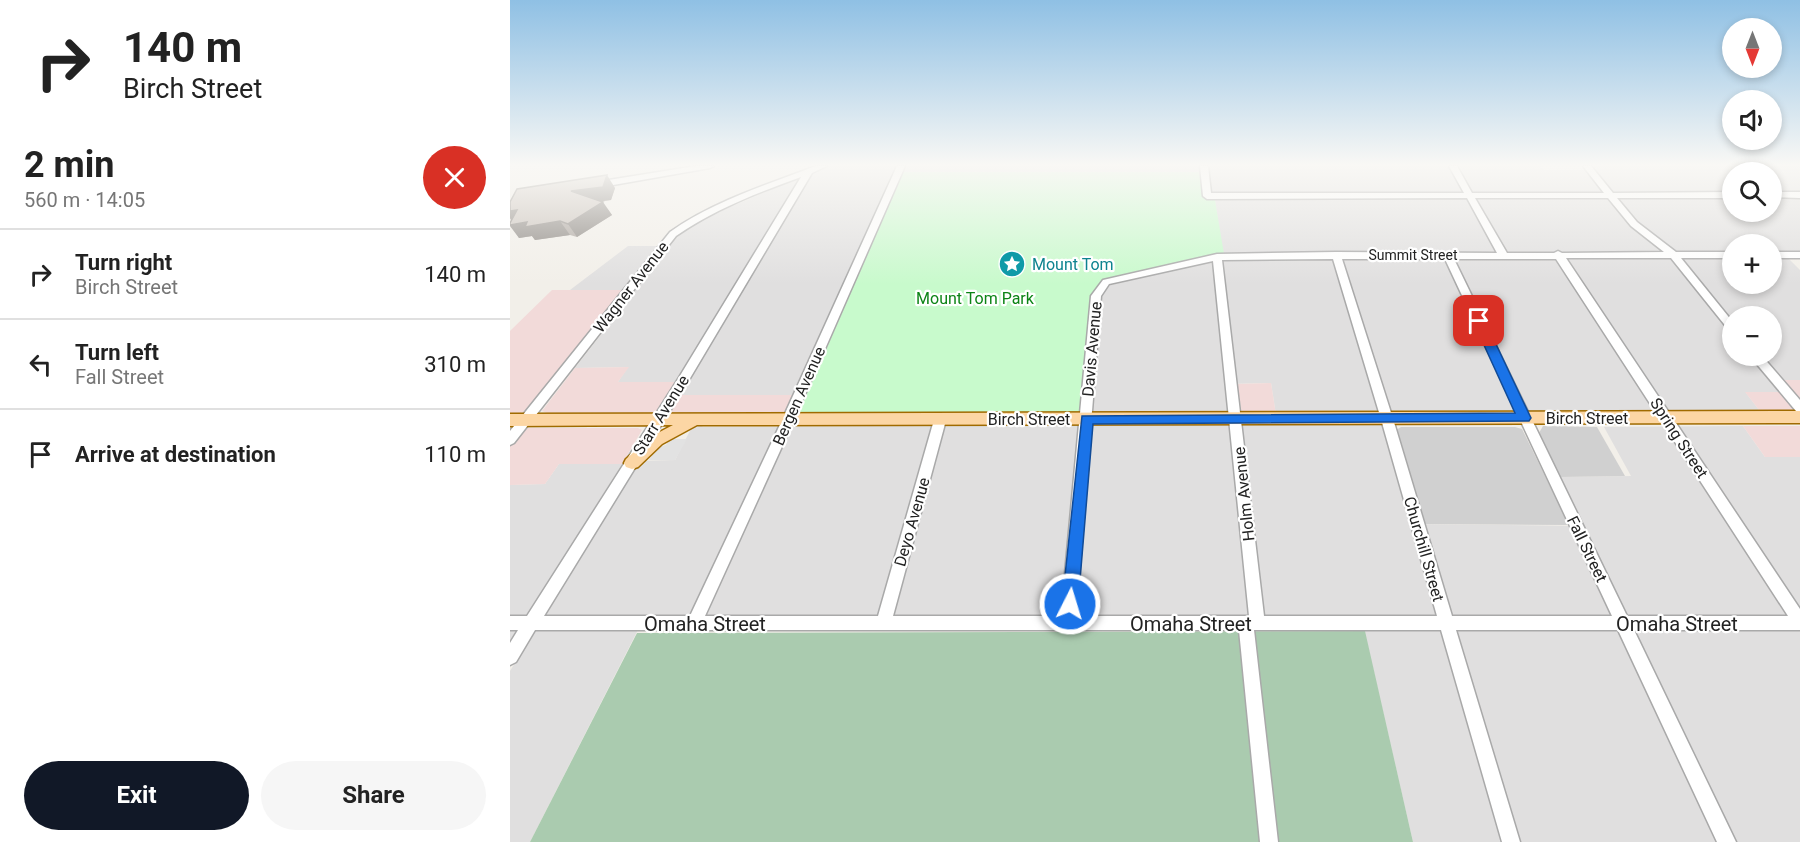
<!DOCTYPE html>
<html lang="en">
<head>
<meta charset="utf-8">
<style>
  :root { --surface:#fff; --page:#f6f6f6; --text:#222; --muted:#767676; --line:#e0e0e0; --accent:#111827 }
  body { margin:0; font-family:Roboto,sans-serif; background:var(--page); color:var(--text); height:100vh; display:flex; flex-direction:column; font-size:22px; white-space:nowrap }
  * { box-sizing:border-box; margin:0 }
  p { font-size:20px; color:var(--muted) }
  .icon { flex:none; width:33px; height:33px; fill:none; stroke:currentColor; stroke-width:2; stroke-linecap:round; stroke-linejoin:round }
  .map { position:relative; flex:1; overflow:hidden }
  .panel { display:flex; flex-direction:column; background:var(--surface); width:510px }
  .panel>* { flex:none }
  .top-card { background:#fff; color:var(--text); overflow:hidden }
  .needle { width:39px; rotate:180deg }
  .controls { position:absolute; left:1212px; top:18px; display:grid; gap:12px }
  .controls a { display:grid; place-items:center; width:60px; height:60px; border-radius:50%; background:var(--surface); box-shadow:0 3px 9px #0003; font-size:30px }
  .pin { position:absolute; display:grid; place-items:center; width:51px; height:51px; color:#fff; margin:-26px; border-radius:12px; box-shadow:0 3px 9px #0006 }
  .me { position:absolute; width:66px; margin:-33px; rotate:5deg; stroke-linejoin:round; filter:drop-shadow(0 0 4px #0008) }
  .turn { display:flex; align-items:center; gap:21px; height:126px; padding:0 24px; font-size:27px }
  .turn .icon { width:78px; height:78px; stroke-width:2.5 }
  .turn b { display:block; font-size:42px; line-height:51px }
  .round { display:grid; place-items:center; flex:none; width:63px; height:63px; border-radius:32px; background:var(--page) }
  .head { display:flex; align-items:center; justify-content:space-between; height:102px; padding:0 24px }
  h1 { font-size:36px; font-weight:700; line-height:45px }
  .primary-button { display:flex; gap:12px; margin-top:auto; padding:12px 24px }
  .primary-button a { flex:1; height:69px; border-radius:36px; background:var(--accent); color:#fff; font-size:24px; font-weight:700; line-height:69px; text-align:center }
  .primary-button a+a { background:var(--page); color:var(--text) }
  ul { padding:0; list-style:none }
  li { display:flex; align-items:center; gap:18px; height:90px; padding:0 24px; border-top:2px solid var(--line) }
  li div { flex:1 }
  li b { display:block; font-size:22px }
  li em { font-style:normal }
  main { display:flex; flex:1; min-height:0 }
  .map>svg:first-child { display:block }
  .residential { fill:#e0dfdf; fill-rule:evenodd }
  .commercial { fill:#f2dad9 }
  .religious { fill:#d0d0d0 }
  .cemetery { fill:#aacbaf }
  .park { fill:#c8facc }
  .parking { fill:#e2e2e2 }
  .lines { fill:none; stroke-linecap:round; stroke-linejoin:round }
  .minor-casing { stroke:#a9a9a9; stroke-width:3 }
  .major-casing { stroke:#a06b00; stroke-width:3 }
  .minor { fill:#fff; fill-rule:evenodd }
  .major { fill:#fcd6a4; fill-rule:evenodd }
  .wall { fill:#aba49e }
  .shaded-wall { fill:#8b8681 }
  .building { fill:#c7bfb8; stroke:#8b8681; stroke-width:1.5 }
  .route { fill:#1a73e8; stroke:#114b97; stroke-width:1.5 }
  .labels { text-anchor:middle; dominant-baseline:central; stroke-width:4.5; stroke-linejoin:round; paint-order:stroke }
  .far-street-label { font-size:14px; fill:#222; stroke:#fff }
  .culture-label { font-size:16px; fill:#0d838f; stroke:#fff; text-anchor:start }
  .street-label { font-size:16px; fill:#222; stroke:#fff }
  .park-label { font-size:16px; fill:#0c8416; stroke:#fff }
  .near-street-label { font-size:20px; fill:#222; stroke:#fff }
</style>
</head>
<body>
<main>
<section class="panel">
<div class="top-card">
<div class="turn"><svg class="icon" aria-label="right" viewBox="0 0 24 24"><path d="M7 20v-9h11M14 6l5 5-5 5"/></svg><div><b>140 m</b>Birch Street</div></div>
</div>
<div class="head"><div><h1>2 min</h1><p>560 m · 14:05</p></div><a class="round" style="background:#d93025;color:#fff"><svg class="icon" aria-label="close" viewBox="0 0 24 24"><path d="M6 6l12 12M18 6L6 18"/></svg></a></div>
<ul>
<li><svg class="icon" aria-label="right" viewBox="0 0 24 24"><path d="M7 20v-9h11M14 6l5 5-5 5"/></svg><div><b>Turn right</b><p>Birch Street</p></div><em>140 m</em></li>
<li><svg class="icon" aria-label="left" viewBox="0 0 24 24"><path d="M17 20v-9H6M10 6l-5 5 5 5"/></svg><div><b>Turn left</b><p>Fall Street</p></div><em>310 m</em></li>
<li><svg class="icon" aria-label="arrive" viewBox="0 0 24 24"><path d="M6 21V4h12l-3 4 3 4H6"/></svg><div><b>Arrive at destination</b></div><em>110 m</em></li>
</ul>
<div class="primary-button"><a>Exit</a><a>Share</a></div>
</section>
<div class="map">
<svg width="1290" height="842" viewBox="0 0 1290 842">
  <rect width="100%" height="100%" fill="#f2efe9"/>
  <g class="residential">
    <path d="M316,166h714l4,4h52l-3,-4h207v86l-17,1 17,17v110h-28l9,12 -35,1 17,22h-487l-5,-32 -45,1 3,26 -3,4h-130l-4,-5 9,-112 2,-7 4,-4 92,-23 25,-3 -10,-66 -3,-2 -3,-20h-312l-103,223h-112l7,-13h-70l10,-15 -53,1 60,-77 -65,-1 58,-44h41l14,-16 17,-10zM1222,172h40v40h-40zM1222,244h40v40h-40zM1222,316h40v40h-40z"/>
    <path d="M185,421l8,6 670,-4 9,2 4,4 25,95 172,2 -23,-49 71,-1 -27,-49 139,-1 22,31h35v385h-387l-52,-226h-716l-115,226h-20v-171l128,-210 37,-1z"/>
    <path d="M49,464h63l-112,179v-158l35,-1z"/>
  </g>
  <g class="commercial">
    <path d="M42,290h72l-94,119 -9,4 -11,1v-83z"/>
    <path d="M119,367l-11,15h59l-6,13h122l-8,17 -9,3 -229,-2 -5,-2 33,-43z"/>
    <path d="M1273,380h17v35h-37l-18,-23h47z"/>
    <path d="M761,383l5,32 -34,-1 -5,-30z"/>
    <path d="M1233,426h57v31h-35z"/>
    <path d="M0,428h128l4,2 -20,34h-63l-14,20 -35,1z"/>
  </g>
  <g class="religious">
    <path d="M1033,426l54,1 28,49 -65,1 -21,-44z"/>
    <path d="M891,427h114l7,2 47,96 -145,-1 -28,-94z"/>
  </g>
  <path class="cemetery" d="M855,631l48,211h-883l107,-209z"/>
  <path class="park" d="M393,172h299l6,27 7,1 9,54 -25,3 -95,24 -12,13 -6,76 -7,43 -281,1z"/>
  <path class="parking" d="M160,439h17l-12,21h-26l8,-13 9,-2z"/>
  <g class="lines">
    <defs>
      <g id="minor">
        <path d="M186,166h18l-4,2 -114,20 -4,-3 4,-3z"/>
        <path d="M306,166h11l-15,7 -126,212 -142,231h146l88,-187 119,-263h8l-115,263 -85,187h173l56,-196 6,-4 6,4 -53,196h168l30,-320 12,-16 114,-26 119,-2 161,1 -30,-55 -260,1 -4,-3 -3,-30h8l3,27h253l-15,-27h8l15,27h132l-21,-27h8l22,27 119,-1v6h-115l20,24 39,30h56v6h-51l51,63v9l-4,-1 -57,-71h-105l234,351v21h-166l102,212h-19l-99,-212h-162l64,212h-18l-61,-212h-187l24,212h-18l-21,-212h-704l-19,32 -6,3v-22l8,-13h-8v-14h17l151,-237 123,-202c-44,16 -86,32 -125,59l-162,207 -4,2v-14l160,-199c44,-31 96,-47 146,-66zM965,198h133l23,28 33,26 -102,1 -4,-2 -4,2h-47zM823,259l48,160 56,197h-173l-42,-356zM832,259h103l167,357h-160l-59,-197zM944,259h102l232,357h-161zM703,261l36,355h-173l25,-320 8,-12z"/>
        <path d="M1290,192v6l-28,-1v-5z"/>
        <rect x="1262" y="252" width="28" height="6"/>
        <path d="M1240,356h12l38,44v12l-4,-1z"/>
      </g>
      <path id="major" d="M1290,411v12l-1103,2 -35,19 -24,23 -6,2 -6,-2 -2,-4 2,-4 26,-23 21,-11 -163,1v-12z"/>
    </defs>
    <use href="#minor" class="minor-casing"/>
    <use href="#major" class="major-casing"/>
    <use href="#minor" class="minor"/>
    <use href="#major" class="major"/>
  </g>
  <path class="wall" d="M105,188l-4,12 -10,1 11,14 -35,22 -7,-2 -35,5 -3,-4 -13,2 -9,-20v-16z"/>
  <g class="shaded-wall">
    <path d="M97,175l8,13 -4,12 -32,4 -8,-13z"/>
    <path d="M93,202l9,13 -35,22 -9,-13z"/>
    <path d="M7,210l43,11 10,14 -35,5 -3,-4 -13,2 -9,-12v-1l4,-1 -4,-6v-7z"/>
  </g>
  <path class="building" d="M97,175l-4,12 -32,4 32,11 -35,22 -8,-3 -35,6 2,-5 -17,3v-2l7,-13 -7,1v-9l7,-13z"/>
  <linearGradient id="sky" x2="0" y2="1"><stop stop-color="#8fc0e4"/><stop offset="0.58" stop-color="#f9f8f5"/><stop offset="1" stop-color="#f9f8f5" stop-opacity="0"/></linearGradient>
  <rect width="1290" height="284" fill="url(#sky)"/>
  <path class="route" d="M969,317l6,4 46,97 -2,3 -436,3 -15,180 -2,5 -6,3 -6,-3 -2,-5 20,-188 433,-3 -42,-92z"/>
  <defs>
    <symbol id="sight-disc" viewBox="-11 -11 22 22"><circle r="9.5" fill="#0f9aa8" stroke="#fff"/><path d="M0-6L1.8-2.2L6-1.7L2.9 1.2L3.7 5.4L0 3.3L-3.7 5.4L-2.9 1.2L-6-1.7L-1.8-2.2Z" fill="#fff"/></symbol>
  </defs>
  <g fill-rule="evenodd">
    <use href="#sight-disc" x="487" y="249" width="30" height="30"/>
  </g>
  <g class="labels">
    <g class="far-street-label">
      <text x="903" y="255">Summit Street</text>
    </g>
    <g class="culture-label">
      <text x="522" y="264">Mount Tom</text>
    </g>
    <g class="street-label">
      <text transform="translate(121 287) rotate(-52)">Wagner Avenue</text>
      <text transform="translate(582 349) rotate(-85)">Davis Avenue</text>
      <text transform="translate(289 396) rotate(-66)">Bergen Avenue</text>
      <text transform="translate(151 415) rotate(-58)">Starr Avenue</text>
      <text x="1077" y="418">Birch Street</text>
      <text x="519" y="419">Birch Street</text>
      <text transform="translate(1169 438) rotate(57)">Spring Street</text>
      <text transform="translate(734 494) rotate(-96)">Holm Avenue</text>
      <text transform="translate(402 522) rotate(-74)">Deyo Avenue</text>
      <text transform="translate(914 549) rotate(74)">Churchill Street</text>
      <text transform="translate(1077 549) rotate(64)">Fall Street</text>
    </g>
    <g class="park-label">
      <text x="465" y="298">Mount Tom Park</text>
    </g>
    <g class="near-street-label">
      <text x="195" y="624">Omaha Street</text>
      <text x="681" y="624">Omaha Street</text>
      <text x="1167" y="624">Omaha Street</text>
    </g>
  </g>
</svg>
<div class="controls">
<a><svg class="needle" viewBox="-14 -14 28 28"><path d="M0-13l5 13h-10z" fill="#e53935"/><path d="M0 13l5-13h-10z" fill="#767676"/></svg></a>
<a><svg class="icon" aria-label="sound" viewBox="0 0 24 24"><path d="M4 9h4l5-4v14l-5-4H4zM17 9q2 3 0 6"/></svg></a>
<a><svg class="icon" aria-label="search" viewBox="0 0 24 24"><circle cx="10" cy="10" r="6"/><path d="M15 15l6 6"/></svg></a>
<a>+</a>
<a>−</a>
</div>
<div class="pin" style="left:969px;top:321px;background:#d93025"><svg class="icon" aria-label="arrive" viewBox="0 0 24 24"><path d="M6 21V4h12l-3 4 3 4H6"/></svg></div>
<svg class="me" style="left:560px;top:604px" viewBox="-20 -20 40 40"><circle r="17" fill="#1a73e8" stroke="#fff" stroke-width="3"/><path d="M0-11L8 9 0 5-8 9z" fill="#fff"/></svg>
</div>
</main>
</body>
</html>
